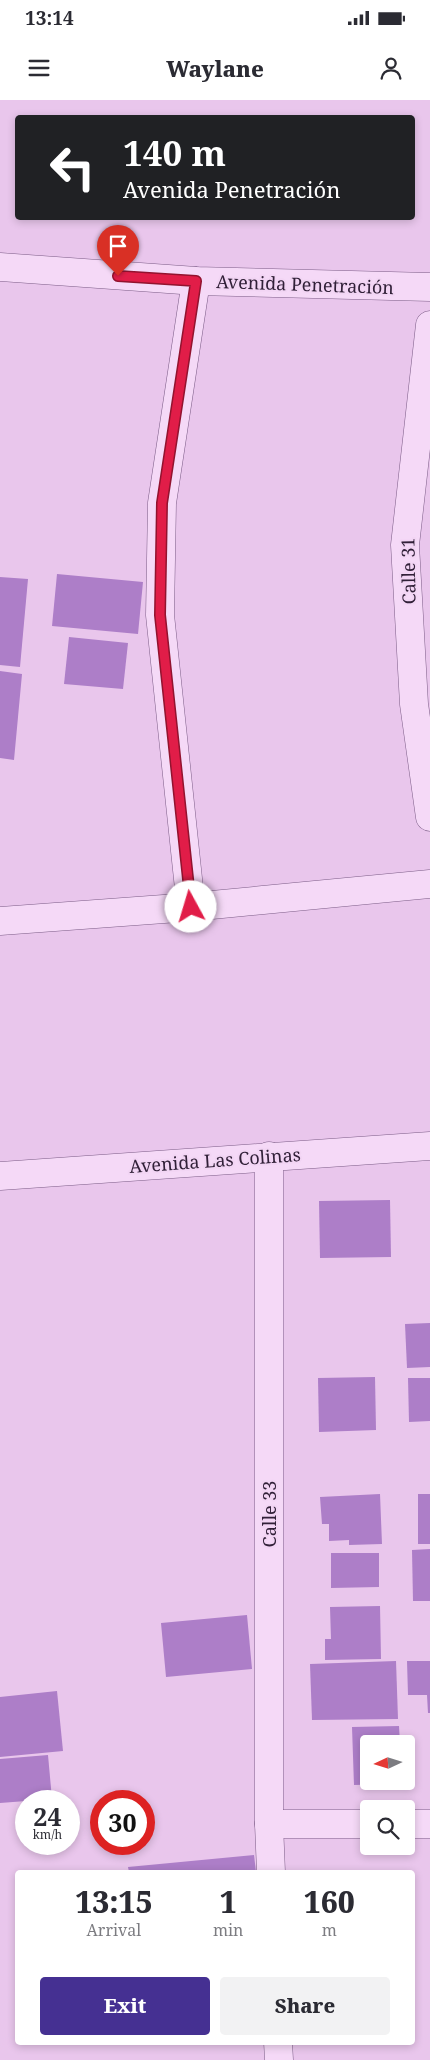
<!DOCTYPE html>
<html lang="en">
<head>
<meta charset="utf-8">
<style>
  :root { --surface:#fff; --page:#f2f2f3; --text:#2b2b33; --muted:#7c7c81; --accent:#453092 }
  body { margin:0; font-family:"Noto Serif",serif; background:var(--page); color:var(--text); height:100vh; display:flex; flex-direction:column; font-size:19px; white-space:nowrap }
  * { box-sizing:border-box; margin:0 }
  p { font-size:16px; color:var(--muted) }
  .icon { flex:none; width:28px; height:28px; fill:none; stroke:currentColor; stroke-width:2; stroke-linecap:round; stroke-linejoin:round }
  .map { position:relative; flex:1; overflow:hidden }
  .side { position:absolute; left:15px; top:1770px; width:400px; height:175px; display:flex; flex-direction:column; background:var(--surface); border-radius:5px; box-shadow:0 2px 8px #0003 }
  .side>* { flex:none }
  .guide { position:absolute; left:15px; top:15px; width:400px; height:105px; border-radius:5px; box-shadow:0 2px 8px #0003; background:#202124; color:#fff; overflow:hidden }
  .needle { width:32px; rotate:266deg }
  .fabs { position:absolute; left:360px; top:1635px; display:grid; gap:10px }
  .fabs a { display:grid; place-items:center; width:55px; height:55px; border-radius:5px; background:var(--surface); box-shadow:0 2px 8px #0003; font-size:25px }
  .speed { position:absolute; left:15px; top:1690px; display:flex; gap:10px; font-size:25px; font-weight:700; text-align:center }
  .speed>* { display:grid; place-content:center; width:65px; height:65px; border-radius:50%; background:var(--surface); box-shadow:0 2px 8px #0003; line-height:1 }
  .speed small { font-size:12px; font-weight:400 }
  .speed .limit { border:8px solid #d22; background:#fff; color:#111 }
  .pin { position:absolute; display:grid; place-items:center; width:42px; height:42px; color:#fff; margin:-51px -21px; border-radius:50% 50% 50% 0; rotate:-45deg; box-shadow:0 0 5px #0007 }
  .pin .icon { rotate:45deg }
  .me { position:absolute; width:55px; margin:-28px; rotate:354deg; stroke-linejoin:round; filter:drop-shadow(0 0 4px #0008) }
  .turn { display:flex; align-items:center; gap:18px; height:105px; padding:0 25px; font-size:22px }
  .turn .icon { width:65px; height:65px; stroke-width:2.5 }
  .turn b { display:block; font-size:35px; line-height:42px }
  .eta { display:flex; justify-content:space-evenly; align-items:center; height:85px; text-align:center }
  .eta b { font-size:30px; font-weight:800; line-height:35px }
  .button { display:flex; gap:10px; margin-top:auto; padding:10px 25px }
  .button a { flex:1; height:58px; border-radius:5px; background:var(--accent); color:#fff; font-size:20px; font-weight:800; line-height:58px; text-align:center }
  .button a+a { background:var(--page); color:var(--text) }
  .status { display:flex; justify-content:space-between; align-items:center; height:35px; padding:0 25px; background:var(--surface); direction:ltr }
  .status svg { height:14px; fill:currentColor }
  header { display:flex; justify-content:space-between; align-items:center; height:65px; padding:0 25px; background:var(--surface); font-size:22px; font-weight:800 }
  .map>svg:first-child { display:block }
  .building { fill:#ad7ec8 }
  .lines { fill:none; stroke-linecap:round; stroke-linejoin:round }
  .minor-casing { stroke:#7c5d87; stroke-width:29 }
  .minor { stroke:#f5d9f7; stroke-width:28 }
  .route-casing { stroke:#92132f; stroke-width:12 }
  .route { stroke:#e11d48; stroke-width:9 }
  .labels { text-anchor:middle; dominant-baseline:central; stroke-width:4; stroke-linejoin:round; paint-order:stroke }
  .street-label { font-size:18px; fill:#312038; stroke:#f2d5f4 }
</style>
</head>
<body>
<div class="status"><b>13:14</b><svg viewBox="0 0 49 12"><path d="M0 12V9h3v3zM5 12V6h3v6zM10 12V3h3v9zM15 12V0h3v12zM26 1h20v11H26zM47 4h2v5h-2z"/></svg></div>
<header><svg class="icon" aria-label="menu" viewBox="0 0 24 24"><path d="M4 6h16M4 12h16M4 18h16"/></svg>Waylane<svg class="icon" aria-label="person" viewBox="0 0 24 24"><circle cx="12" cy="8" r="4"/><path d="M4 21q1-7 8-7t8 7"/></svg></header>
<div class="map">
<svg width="430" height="1960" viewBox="0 0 430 1960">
  <rect width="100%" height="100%" fill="#e9c6ec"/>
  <g class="building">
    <path d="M57,474l86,8 -5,52 -86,-8z"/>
    <path d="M0,477l28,2 -8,88 -20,-2z"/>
    <path d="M69,537l59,6 -5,46 -59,-5z"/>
    <path d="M0,571l22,3 -8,86 -14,-2z"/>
    <path d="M390,1100l1,57 -71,1 -1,-57z"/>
    <path d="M430,1223v44l-23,1 -2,-44z"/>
    <path d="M375,1277l1,53 -57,2 -1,-54z"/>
    <path d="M408,1278h22v43l-21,1z"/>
    <path d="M380,1394l2,50 -33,1v-5l-20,1v-17h-7l-2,-27z"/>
    <rect x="418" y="1394" width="12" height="50"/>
    <path d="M430,1449v52h-17l-1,-51z"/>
    <path d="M331,1453h48v34l-48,1z"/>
    <path d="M380,1506l1,53 -56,1v-21h6l-1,-32z"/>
    <path d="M247,1515l5,54 -86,8 -5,-54z"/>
    <path d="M396,1561l2,58 -86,1 -2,-56z"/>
    <path d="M407,1561h23v52h-2l-1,-18h-19z"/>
    <path d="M57,1591l6,60 -63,6v-60z"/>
    <path d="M399,1626l1,18h-31v37h26v3l-41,1 -2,-58z"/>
    <path d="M48,1655l4,44 -52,4v-44z"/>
    <path d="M254,1755l2,17h-127l-1,-5z"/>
  </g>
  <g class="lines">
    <defs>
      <g id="minor">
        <path d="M0,167l196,14 234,6"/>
        <path d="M430,225l-25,220 9,159 16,113"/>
        <path d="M191,807l-31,-292 2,-112 34,-222"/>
        <path d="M0,821l191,-14 239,-23"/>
        <path d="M269,1056v668l2,48"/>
        <path d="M0,1076l430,-30"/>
        <path d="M269,1724h100"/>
        <path d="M406,1724h24"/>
        <path d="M278,1942l1,18"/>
      </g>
    </defs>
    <use href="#minor" class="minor-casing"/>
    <use href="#minor" class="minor"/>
  </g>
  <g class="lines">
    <defs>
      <path id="route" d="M118,176l78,5 -34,222 -2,112 31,292"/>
    </defs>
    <use href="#route" class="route-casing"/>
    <use href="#route" class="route"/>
  </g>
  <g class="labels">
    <g class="street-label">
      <text transform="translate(305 184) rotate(2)">Avenida Penetración</text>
      <text transform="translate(408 471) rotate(-91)">Calle 31</text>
      <text transform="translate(215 1060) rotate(-4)">Avenida Las Colinas</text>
      <text transform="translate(269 1414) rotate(-90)">Calle 33</text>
    </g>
  </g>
</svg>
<div class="fabs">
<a><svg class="needle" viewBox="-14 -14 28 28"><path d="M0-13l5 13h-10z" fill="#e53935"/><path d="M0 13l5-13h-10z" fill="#7c7c81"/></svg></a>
<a><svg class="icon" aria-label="search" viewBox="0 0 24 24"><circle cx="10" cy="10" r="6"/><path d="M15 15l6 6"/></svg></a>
</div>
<div class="speed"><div>24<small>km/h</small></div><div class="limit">30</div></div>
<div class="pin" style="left:118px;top:176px;background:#d93025"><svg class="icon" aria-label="arrive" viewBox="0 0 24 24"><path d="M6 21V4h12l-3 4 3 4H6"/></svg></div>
<svg class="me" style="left:191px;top:807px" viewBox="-20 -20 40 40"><circle r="19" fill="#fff"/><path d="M0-13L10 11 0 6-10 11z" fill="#e11d48"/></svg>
<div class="guide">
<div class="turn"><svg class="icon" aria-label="left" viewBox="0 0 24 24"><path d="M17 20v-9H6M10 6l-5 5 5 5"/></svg><div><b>140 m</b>Avenida Penetración</div></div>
</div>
<section class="side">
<div class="eta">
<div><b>13:15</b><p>Arrival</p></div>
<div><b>1</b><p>min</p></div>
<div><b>160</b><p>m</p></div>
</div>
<div class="button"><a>Exit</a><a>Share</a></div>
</section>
</div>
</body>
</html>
